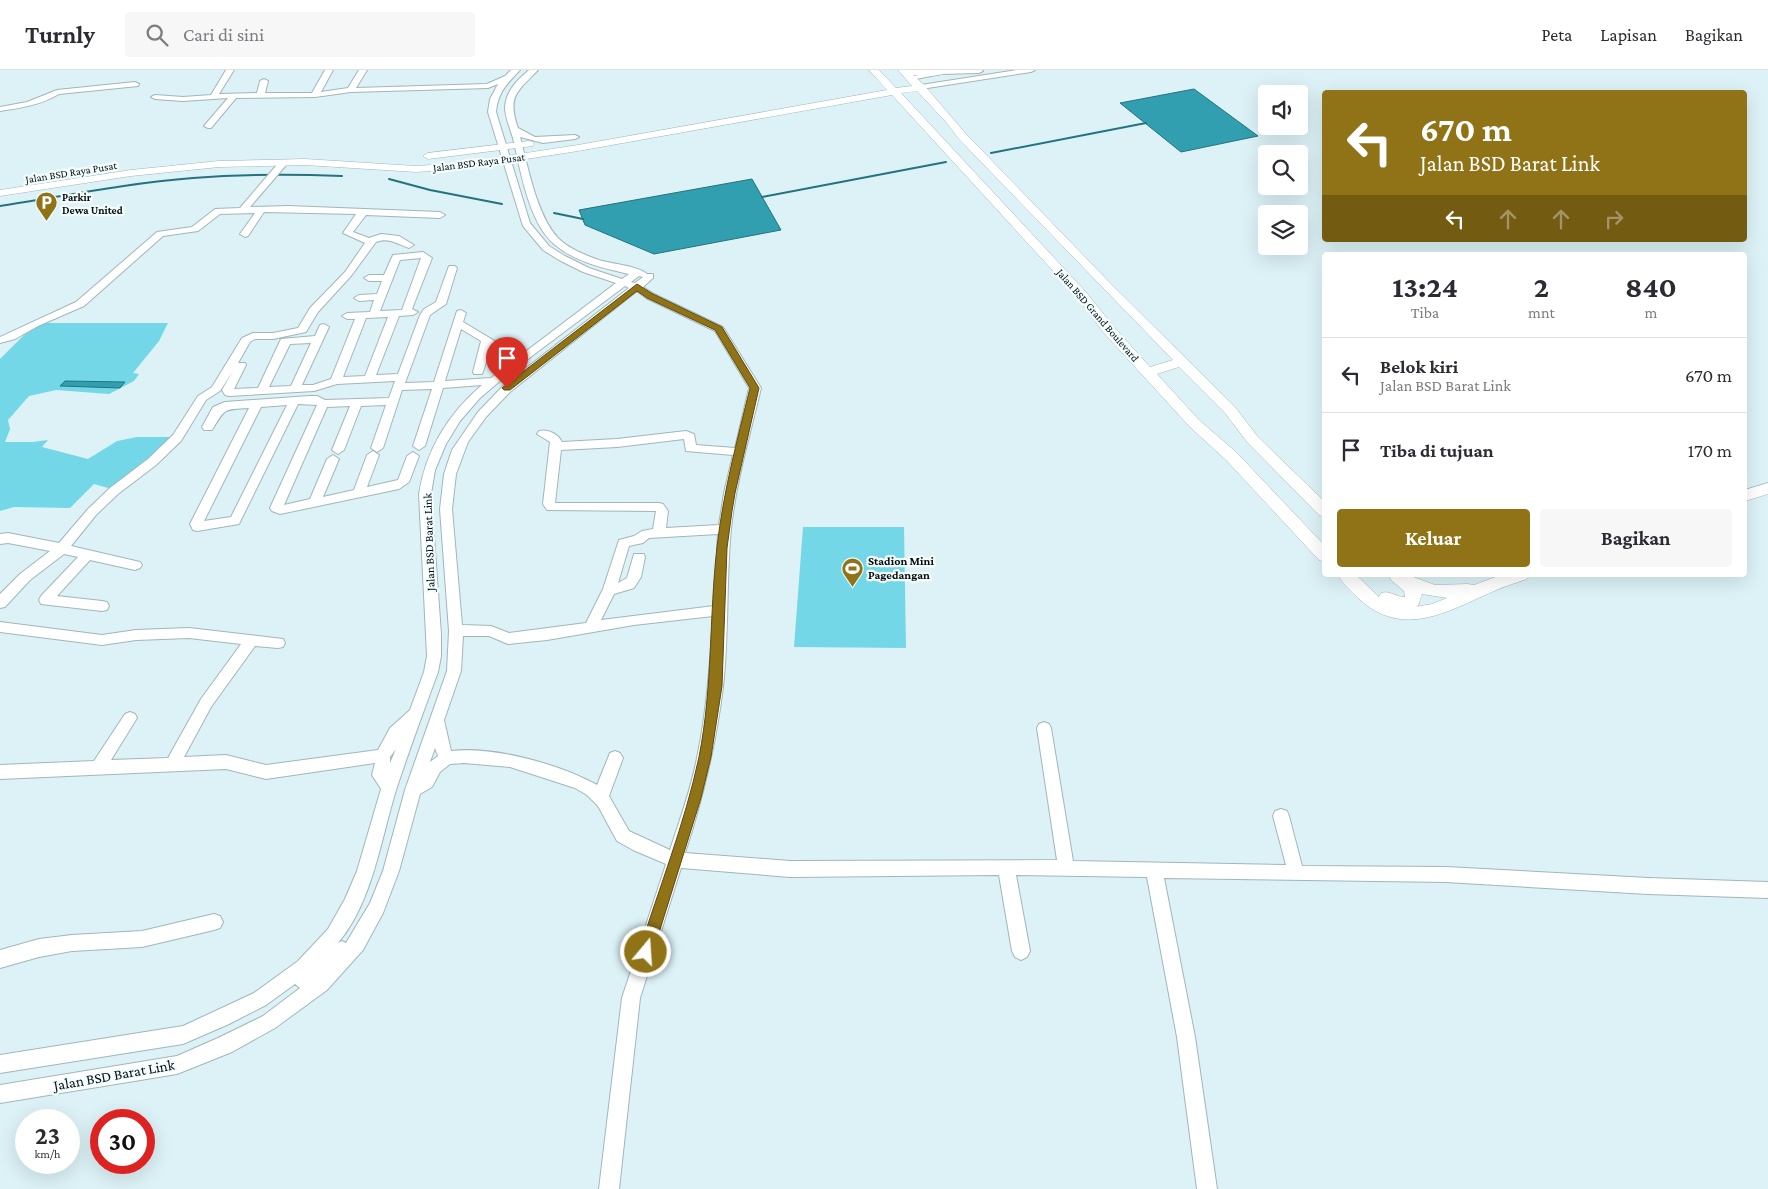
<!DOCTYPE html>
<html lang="id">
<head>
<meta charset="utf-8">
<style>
  :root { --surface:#fff; --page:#f7f7f7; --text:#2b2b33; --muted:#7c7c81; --line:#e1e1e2; --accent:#907217 }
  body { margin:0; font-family:"Crimson Pro",serif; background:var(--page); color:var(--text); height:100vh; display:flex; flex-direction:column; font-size:19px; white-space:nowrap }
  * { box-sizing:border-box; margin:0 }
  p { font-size:16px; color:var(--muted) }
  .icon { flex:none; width:28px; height:28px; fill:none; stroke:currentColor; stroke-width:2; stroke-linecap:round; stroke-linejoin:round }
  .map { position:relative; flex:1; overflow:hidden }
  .panel { position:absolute; left:1322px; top:182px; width:425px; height:325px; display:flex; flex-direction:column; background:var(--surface); border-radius:5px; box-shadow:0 5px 20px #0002 }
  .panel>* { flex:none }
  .guide { position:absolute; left:1322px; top:20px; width:425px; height:152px; border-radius:5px; box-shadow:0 5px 20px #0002; background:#907217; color:#fff; overflow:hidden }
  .fabs { position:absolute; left:1258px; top:15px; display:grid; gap:10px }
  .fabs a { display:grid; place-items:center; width:50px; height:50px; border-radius:5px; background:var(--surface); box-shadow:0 5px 20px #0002; font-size:25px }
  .speed { position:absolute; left:15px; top:1039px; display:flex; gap:10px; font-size:25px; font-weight:700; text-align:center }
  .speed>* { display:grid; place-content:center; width:65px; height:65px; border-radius:50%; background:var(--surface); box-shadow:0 5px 20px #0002; line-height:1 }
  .speed small { font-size:12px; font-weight:400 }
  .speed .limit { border:8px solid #d22; background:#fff; color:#111 }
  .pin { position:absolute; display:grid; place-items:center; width:42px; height:42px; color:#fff; margin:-51px -21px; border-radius:50% 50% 50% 0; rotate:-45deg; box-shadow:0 0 5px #0007 }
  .pin .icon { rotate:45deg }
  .me { position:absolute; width:55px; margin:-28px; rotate:18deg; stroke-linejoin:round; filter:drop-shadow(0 0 4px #0008) }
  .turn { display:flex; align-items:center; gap:18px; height:105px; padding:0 15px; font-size:22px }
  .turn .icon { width:65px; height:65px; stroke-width:2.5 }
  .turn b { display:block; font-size:35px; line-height:42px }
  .lanes { display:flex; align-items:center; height:48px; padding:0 15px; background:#0003; justify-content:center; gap:25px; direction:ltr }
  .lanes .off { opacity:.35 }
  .eta { display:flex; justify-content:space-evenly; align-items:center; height:85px; text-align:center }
  .eta b { font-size:30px; font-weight:700; line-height:35px }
  .primary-button { display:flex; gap:10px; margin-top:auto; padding:10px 15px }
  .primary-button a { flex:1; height:58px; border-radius:5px; background:var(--accent); color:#fff; font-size:20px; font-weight:700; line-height:58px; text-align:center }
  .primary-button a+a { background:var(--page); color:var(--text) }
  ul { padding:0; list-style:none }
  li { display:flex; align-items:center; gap:15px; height:75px; padding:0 15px; border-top:1px solid var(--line) }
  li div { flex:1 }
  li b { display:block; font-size:19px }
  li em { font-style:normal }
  header { display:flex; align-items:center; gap:30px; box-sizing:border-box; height:70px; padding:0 25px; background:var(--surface); border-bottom:1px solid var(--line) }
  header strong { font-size:24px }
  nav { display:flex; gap:28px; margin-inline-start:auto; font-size:18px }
  .search { width:350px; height:45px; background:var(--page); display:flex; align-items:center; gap:12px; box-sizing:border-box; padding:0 18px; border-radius:5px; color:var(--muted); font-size:19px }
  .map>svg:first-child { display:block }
  .green { fill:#74d7e8 }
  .water { fill:#319faf; stroke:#24737f }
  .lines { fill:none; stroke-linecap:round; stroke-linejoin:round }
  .stream { stroke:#24737f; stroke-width:2 }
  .minor-casing { stroke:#a1b6b9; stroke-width:2 }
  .major-casing { stroke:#a1b6b9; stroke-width:1 }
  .minor { fill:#fff; fill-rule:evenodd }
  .major { fill:#fff; fill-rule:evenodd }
  .route { fill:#907217; stroke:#5e4a0f }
  .labels { text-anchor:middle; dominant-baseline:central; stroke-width:4.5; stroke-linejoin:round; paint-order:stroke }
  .far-street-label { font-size:11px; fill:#060d0e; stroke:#f4fdfe }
  .far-poi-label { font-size:11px; font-weight:bold; fill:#060d0e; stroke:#f4fdfe; text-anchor:start }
  .street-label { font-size:12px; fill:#060d0e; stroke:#f4fdfe }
  .poi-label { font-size:12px; font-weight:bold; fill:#060d0e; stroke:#f4fdfe; text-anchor:start }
  .near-street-label { font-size:15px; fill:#060d0e; stroke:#f4fdfe }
</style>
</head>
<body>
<header>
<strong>Turnly</strong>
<div class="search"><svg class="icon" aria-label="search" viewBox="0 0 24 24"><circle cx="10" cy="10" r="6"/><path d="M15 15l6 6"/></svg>Cari di sini</div>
<nav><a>Peta</a><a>Lapisan</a><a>Bagikan</a></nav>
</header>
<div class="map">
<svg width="1768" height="1119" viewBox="0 0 1768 1119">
  <rect width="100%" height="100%" fill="#dcf2f6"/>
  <g class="green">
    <path d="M39,253h129l-9,18 -26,32 6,1 -5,7 -25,13 -53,-4 -27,6 -21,24 2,9 -5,13h28l15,-2 -6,7 46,12 29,-18 20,-4h35l-26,25 -34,27 -18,-5 -24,24 -56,-1 -14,4v-152l31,-31z"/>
    <path d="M803,457h101l2,121 -112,-1z"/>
  </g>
  <g class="water">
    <path d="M1194,19l64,47 -77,16 -61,-49z"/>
    <path d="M752,109l29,51 -127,24 -69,-29 -6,-15z"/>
    <path d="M65,311l60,1 -5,6 -60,-2z"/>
  </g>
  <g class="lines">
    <g class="stream">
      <path d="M991,83l155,-30"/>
      <path d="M389,109l41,11 72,14"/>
      <path d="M762,127l184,-35"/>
      <path d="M0,136c64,-10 128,-23 193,-28 50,-4 99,-4 149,-2"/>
      <path d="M554,143l29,6"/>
    </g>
    <defs>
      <g id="minor">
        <path d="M226,0h8l-15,24 38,-1 3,-12 4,-2 4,2 -3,12h47l13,-23h8l-12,22 27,-4 11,-18h8l-11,18 131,-4 18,-8 6,-6h9c-13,14 -22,22 -24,42l34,111 19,23 16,10 24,12 33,11 7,-5c-26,-6 -54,-12 -75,-30 -25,-21 -34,-75 -41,-106 -3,-9 -7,-19 -8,-29 0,-17 12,-29 24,-39h9c-21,22 -31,26 -20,58l17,9 40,-2 4,2 -4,2 -32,4 -23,-6c8,30 17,79 38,101 11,11 27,17 41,22 13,4 39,6 48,14h6v4l-10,9 11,7 69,33 38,61c-11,47 -25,93 -30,141 -5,52 -2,106 -8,158 -7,58 -20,111 -38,166l105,8 267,-1 -20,-132 2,-4 5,-2 5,2 2,4 22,133 213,4 -13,-49 2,-5 6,-2 6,2 2,5 13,50 144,1 202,11 120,4v16l-120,-4 -202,-12 -282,-4 31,159 22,152h-20l-20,-152 -30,-160 -131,-2 14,76 -3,6 -6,3 -6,-3 -3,-6 -13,-76 -209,2 -109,-9 -41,130 -21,191h-20l23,-191 44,-134 -33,-14 -16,-9 -19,-35 -11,-11 -12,-7 -65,-21 -46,-4 -14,1 -10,8 -8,15 -12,7 -21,77 -16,42 -20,37 -36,40 -52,38 -43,24 -55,22 -177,29v-18l177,-29 41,-18 45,-22 37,-28 -5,-4 -29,21 -37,19 -46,20 -183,29v-18l183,-29 71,-33 44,-32 30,-32 17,-30 12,-28 24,-82 -9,-14 3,-12 -109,16 -40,-10 -226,10v-14l94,-4 31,-47 5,-2 5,2 2,4 -26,42 57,-2 33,-59 40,-55 -52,-6 -53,2 -34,5 -102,-13v-10l102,13 34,-5 53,-2 94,11 2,4 -2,4 -5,1 -23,-2 -44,61 -27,50 42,-2 40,10 112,-15 12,-22 20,-18 14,-38 3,-16 -8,-162c7,-44 29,-80 63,-109l-39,3 -18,58 -6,4 -6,-4 19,-57 -30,1 -19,58 -6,4 -6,-4 15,-43 -25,1 -17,44 -6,4 -6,-4 18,-44 -23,1 -43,98 26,-6 17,-40 6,-4 6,4 -16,38 31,-7 13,-35 6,-4 6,4 -12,32 31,-7 9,-24 6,-4 6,4 -10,26 -10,7 -119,25 -8,-3 -2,-3 47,-103 -19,-1 -59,120 -42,7 -4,-1 -3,-6 59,-116c-26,2 -23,-1 -37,22h-8l-2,-3 11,-20 12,-5 84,-6h8l8,4 64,-2 6,-17 -58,3 -23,7 -85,5 -4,-1 -3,-5 11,-19 -13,20 -14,9 -25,41 -25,24 -38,29 -22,21 -25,31 69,16 2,3 -2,3 -5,2 -45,-10 -33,36 45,5 5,1 2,4 -2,4 -5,1 -61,-7 -2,-4 2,-4 37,-39 -14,-3 -34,26 -25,27 -5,1v-14l20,-20 30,-23 -42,-8 -8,1v-10l8,-1 51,10 29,-34 22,-21 38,-29 25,-24 25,-39 14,-9 30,-49 11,-5h20l25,-5 12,-20 35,-36 20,-29 -22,-10 13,-19 -92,-2 -16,24 -3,1 -5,-3 15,-21 -35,1 -22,17 -35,5 -79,70 -46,20 -23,13 -15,4v-6l76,-35 81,-70 35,-5 23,-18 25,-1 41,-48h6v4l-37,43 38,-1 152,6 5,3 -5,3 -74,-3 -13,17 16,6 12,-4 18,2 15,9 -5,3c-12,-4 -20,-11 -33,-6l-25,34 -33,36 -12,20 -33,7h-18l-5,3 -12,21h7l1,2 -12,24 24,-1 23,-49 34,-3 5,-11 4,-1 5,3 -27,58h11l18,-6 24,-60h-8l-5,-3 5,-3 23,-1 4,-12 -15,1 -5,-3 5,-3 18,-1 5,-13h-13l-5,-3 5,-3h15l9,-20 30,-3 9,6 -20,51 6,3 -5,3 -14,1 -23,59 22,-1 22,-59 4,-6 12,-7 13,-36h6l2,2 -11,36 -16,11 -25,68 29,-1 23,-71 4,-1 5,3 -3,9 50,30 -5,3 -17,-9 -8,26 -1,2h-8l-1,-2 8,-31 -20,-12 -16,52 46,-3 125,-95 -33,-11 -24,-12 -16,-10 -20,-24 -35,-114 2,-13 8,-15 -10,4 -137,4 -36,5 -79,1 -25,30h-3l-4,-2 24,-28 -45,3 -28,-2 -4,-2 4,-2 28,2 28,-2zM421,188l-19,52 -22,1 20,-51zM639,206l4,1 -8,6 -4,-1zM625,216l4,2 -127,99 -24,25 -26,38 -8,24 -4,35 9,122 -2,40 -42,119 -22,81 -13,32 -24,40 -4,-2 -4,2c35,-41 43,-106 59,-156 13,-39 27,-77 41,-115l3,-16v-22l-10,-140 4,-24 11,-26 14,-23 20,-23 28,-24zM637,221l9,7 69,33 34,57 -14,60 -39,-3 -2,-11 -8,-3 -69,8 -55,3c-4,-8 -14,-13 -23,-11l-2,3 13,8 -7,62 4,6 109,1 -3,18 -11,2 -8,5 -15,4 -16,49 -17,34 -77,10 -18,-7 -29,-1 -10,-116 4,-35 12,-32 18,-25 24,-25zM388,247l-23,59 -22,1 23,-59zM311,273l-20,43 -22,1 21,-43zM287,335l-56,112 -27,4 57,-114zM684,369l2,12 47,4 -9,38 -5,32 -53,3 2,-17 -5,-7 -4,-1h-104l6,-53 56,-3zM718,464l-4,72 -113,14 13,-26 20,-6 7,-11 4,-20 -1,-3h-10l-7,24 -9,5 11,-37 14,-3 6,-5zM713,546c-3,47 -6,95 -16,142 -6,31 -17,61 -27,92l-41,-19 -20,-35 14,-38 -3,-5 -5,-2 -5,2 -13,32c-38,-21 -103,-39 -146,-34l-7,-31 17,-49 2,-35h26l19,8 39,-4 87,-15zM435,678l3,8 -8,6zM396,679l-6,14v-6z"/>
        <path d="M940,0h42l1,1 -4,2 -38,1 -30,6 -4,-2z"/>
        <path d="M1017,0h18l-4,2 -110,17 -4,-2 4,-2z"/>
        <path d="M135,12l4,2 -1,2 -79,8c-18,11 -39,14 -59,17v-4l27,-5 30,-12z"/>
        <path d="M214,844l6,2 3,6 -3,6 -6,2 -72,17 -70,4 -33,6 -39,11v-18l39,-11 33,-4 70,-4z"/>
      </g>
      <g id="major">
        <path d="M869,0h10l17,18 16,-2 -14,-16h46v4c-10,2 -21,3 -31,1l11,10 42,49 146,151 123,122 23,30 67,65v15l-6,-2 -71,-72 -23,-30 -46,-46 -22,7 42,46 38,33 88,93v16l-6,-2 -92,-99 -38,-35 -86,-94 -26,-35 -185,-202 -314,56 -116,18 -46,3 -111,-7 -86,2 -88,9 -131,20v-6l131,-20 88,-9 86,-2 111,7 46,-3 116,-18 309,-55zM917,21l29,31 12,16 215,222 -23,7 -37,-41 -28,-35 -184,-198z"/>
        <path d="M529,71l4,1 1,2 -1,2 -105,13 -5,-3 5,-3z"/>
        <path d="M1768,413v11l-23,7v-11z"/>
        <path d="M1338,505h18l23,22 2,-4c9,-3 14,4 24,4l-1,-6 -13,-11 -2,-5h19l27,10 33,-1 6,1 27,-10h28l-2,4c-11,4 -22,7 -33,12 -46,20 -91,49 -136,7 -7,-7 -15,-14 -20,-23zM1422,524l25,4 -15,6 -17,3 3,-1z"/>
      </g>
    </defs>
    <use href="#minor" class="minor-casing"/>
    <use href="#major" class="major-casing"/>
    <use href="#minor" class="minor"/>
    <use href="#major" class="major"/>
  </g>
  <path class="route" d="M637,214l16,10 69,33 37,61 -24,105 -3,18 -5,37 -5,138 -11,71 -10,41 -48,154 -2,5 -5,2 -5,-2 -2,-5c20,-64 46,-129 60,-195 14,-71 10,-140 18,-210 6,-54 20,-106 33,-159l-35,-58 -68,-32 -10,-7 -127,99h-6l-2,-2z"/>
  <defs>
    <symbol id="parking-pin" viewBox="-11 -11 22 30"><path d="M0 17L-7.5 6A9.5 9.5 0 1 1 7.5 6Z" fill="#907217" stroke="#f4fdfe"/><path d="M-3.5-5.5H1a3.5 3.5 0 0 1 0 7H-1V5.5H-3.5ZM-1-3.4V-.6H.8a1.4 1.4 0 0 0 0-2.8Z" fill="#fff"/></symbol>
    <symbol id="stadium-pin" viewBox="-11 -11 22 30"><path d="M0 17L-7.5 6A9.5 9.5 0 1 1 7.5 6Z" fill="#907217" stroke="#f4fdfe"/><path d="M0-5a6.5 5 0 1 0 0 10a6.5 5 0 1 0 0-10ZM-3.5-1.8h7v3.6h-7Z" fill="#fff"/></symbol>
  </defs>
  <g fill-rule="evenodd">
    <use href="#parking-pin" x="34" y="120" width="25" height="34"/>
    <use href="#stadium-pin" x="840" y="486" width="25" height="34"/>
  </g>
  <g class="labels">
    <g class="far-street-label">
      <text transform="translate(479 92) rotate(-7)">Jalan BSD Raya Pusat</text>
      <text transform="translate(71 102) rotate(-9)">Jalan BSD Raya Pusat</text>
      <text transform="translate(1098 245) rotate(49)">Jalan BSD Grand Boulevard</text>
    </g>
    <g class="far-poi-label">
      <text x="62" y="127">Parkir<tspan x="62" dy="13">Dewa United</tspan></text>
    </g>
    <g class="street-label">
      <text transform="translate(429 472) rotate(-92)">Jalan BSD Barat Link</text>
    </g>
    <g class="poi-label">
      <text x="868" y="491">Stadion Mini<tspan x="868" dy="14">Pagedangan</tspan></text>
    </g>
    <g class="near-street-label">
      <text transform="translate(114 1005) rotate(-10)">Jalan BSD Barat Link</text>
    </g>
  </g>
</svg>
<div class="fabs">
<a><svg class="icon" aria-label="sound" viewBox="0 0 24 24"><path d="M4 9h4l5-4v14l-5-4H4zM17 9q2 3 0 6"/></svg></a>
<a><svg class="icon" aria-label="search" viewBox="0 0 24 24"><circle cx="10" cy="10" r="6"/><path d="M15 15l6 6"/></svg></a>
<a><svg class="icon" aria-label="layers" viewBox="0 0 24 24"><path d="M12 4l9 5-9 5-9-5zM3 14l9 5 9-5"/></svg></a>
</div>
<div class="speed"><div>23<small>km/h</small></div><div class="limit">30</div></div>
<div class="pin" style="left:507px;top:318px;background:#d93025"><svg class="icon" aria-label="arrive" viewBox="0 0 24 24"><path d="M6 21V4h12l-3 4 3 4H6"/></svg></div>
<svg class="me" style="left:646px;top:882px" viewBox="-20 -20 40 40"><circle r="17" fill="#907217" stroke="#fff" stroke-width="3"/><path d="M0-11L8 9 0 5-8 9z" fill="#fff"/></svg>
<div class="guide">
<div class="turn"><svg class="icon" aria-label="left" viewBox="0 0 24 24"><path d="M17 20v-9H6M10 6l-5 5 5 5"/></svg><div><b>670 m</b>Jalan BSD Barat Link</div></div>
<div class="lanes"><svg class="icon" aria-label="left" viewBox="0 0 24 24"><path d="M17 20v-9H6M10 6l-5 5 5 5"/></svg><svg class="icon off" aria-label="ahead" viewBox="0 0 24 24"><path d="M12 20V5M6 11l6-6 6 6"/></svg><svg class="icon off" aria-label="ahead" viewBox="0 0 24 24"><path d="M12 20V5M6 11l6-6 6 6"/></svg><svg class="icon off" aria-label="right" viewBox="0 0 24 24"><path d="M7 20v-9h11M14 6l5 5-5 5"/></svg></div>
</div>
<section class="panel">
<div class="eta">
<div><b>13:24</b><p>Tiba</p></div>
<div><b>2</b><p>mnt</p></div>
<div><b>840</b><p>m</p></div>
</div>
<ul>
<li><svg class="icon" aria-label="left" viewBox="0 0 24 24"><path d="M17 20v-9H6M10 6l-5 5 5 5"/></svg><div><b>Belok kiri</b><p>Jalan BSD Barat Link</p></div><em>670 m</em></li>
<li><svg class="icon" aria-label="arrive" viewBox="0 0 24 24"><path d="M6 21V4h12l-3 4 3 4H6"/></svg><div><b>Tiba di tujuan</b></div><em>170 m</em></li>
</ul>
<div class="primary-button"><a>Keluar</a><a>Bagikan</a></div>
</section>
</div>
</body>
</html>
